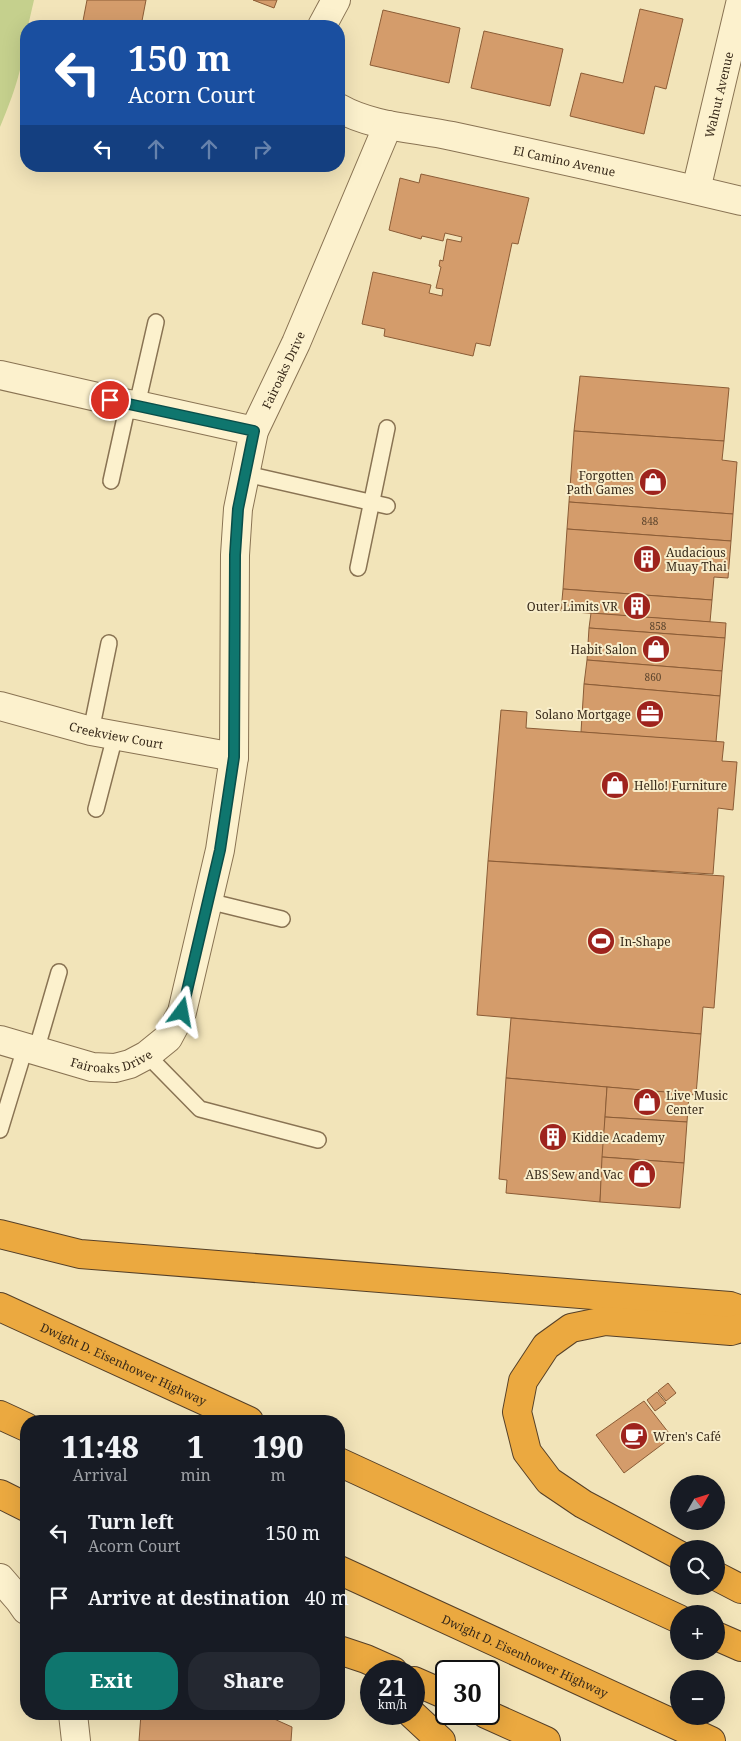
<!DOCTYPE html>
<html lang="en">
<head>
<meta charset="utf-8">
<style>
  :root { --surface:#171b24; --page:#242831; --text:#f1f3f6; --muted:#9ea1a6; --accent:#0f766e }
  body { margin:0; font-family:"Noto Serif",serif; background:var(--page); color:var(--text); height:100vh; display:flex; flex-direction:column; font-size:19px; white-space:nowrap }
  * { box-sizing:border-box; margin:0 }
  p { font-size:16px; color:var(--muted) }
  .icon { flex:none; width:28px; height:28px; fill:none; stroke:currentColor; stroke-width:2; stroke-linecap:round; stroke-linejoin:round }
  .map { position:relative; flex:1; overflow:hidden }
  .sheet { position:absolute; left:20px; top:1415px; width:325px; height:305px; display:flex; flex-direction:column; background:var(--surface); border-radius:20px; box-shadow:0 5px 20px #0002 }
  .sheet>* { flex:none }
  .banner { position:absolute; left:20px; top:20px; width:325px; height:152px; border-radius:20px; box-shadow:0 5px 20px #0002; background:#1a4fa0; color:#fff; overflow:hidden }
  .needle { width:32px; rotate:51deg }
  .tools { position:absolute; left:670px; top:1475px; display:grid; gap:10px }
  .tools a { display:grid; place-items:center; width:55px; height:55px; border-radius:50%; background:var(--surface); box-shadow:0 5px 20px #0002; font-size:25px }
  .speed { position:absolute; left:360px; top:1660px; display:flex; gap:10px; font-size:25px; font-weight:700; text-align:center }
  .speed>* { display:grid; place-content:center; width:65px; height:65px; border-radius:50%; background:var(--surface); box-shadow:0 5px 20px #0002; line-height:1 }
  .speed small { font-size:12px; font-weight:400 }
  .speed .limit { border:2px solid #111; border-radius:8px; background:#fff; color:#111 }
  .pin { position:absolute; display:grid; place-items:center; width:42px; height:42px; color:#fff; margin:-21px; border:2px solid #fff; border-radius:50%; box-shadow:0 1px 5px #0007 }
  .me { position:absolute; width:55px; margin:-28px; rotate:13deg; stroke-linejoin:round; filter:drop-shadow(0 0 4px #0008) }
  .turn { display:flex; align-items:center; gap:18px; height:105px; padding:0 25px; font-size:22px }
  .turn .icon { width:65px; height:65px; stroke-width:2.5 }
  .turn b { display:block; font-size:35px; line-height:42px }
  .lanes { display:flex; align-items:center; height:48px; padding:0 25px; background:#0003; justify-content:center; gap:25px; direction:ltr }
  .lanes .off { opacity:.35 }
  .eta { display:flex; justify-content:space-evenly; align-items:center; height:85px; text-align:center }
  .eta b { font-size:30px; font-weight:800; line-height:35px }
  .primary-button { display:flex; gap:10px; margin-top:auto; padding:10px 25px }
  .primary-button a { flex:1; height:58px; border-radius:20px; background:var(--accent); color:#fff; font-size:20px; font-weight:800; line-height:58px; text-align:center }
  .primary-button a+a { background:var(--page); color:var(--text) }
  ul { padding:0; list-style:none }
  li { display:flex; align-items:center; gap:15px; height:65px; padding:0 25px }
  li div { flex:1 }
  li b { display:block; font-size:19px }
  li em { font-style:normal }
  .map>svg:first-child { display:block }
  .green { fill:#c5d08d }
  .building { fill:#d49c6b; stroke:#8b5c36 }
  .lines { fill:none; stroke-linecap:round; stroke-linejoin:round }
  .service-casing { stroke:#897353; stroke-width:18 }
  .minor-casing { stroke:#897353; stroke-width:30 }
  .tertiary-casing { stroke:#897353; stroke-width:30 }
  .motorway-casing { stroke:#564028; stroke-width:30 }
  .service { stroke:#fcf1cd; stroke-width:15 }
  .minor { stroke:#fcf1cd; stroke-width:28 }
  .tertiary { stroke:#fcf1cd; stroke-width:28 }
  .motorway { stroke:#eba940; stroke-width:28 }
  .route-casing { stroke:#0a4d48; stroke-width:12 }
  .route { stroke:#0f766e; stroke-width:9 }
  .labels { text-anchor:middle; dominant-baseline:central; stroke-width:4; stroke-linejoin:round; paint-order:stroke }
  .number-label { font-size:10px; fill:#5e462e }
  .street-label { font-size:12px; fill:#372919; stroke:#f8edca }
  .poi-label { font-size:12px; fill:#372919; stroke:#f8edca; text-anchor:start }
</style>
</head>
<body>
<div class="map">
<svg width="741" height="1741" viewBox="0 0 741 1741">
  <rect width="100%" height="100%" fill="#f2e4b9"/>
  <path class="green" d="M0,0h34l-6,26h-2c0,35 -13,70 -26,101z"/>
  <g class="building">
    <path d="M87,0h59l-5,26h-59z"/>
    <path d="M253,0h24l-3,8z"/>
    <path d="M640,9l43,10 -17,70 -11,-3 -11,48 -74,-18 11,-43 42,10z"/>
    <path d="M383,10l77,18 -11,55 -79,-18z"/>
    <path d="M484,31l79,18 -13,57 -79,-18z"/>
    <path d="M421,174l108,24 -11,46 -6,-1 -22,103 -14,-3 -3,13 -89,-20 1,-7 -23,-5 11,-52 58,13 -2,8 13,3 1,-7 -7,-1 5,-21 -2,-1 1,-6 3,1 4,-22 14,3 1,-5 -17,-4 -2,8 -21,-5 -1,3 -32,-9 11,-52 19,5z"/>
    <path d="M580,376l149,12 -5,53 -150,-10z"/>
    <path d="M574,431l150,10 -2,19 15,2 -4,52 -164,-12z"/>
    <path d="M569,502l164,12 -2,27 -164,-12z"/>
    <path d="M567,529l164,12 -3,37 -14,-1 -2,23 -149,-11z"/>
    <path d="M563,589l149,11 -2,22 -149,-11z"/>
    <path d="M591,613l135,10 -1,15 -136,-10z"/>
    <path d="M589,628l136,10 -3,33 -135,-11z"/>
    <path d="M587,660l135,11 -2,25 -136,-12z"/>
    <path d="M584,684l136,12 -4,46 -135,-10z"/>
    <path d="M501,710l26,2 -1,16 198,14 -2,19 15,1 -4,48 -15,-2 -5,66 -225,-13z"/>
    <path d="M488,861l236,15 -10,132 -11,-1 -2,27 -224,-19z"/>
    <path d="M511,1018l190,16 -5,61 -190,-17z"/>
    <path d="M506,1078l101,9 -7,115 -94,-9 1,-13 -8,-1z"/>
    <path d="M607,1087l82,7 -2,28 -82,-5z"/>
    <path d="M605,1117l82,5 -3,41 -82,-6z"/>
    <path d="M602,1157l82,6 -4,45 -80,-6z"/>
    <path d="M668,1383l8,10 -10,8 -8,-10z"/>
    <path d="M657,1392l9,11 -11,8 -8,-11z"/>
    <path d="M644,1401l28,36 -48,36 -28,-38z"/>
    <path d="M141,1714h122l29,13 -1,14h-152z"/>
  </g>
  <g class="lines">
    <defs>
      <g id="service">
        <path d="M137,405l19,-83"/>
        <path d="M246,474l141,32"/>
        <path d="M111,481l17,-77"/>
        <path d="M358,568l29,-140"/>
        <path d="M91,731l18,-88"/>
        <path d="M96,809l19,-73"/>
        <path d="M208,901l74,18"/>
        <path d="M36,1051l23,-79"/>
        <path d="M147,1055l53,54 118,31"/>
        <path d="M0,1130l25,-82"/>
      </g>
      <g id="minor">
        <path d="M322,26l14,-26"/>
        <path id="s1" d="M339,108c33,19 76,20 113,28 97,21 193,42 289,65"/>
        <path id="s2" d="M696,190l45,-190"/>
        <path d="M0,375l128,29 9,1 117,26"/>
        <path id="s3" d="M0,706l91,25 143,26"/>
        <path id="s4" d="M0,1040l92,27 23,1 15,-4 17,-9 21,-17 14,-26 38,-162 14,-93 1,-202 3,-46 16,-78 42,-88 92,-218"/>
      </g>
      <g id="tertiary">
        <path d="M0,1578l19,22 7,10"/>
        <path d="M73,1714l3,27"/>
      </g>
      <g id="motorway">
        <path d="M0,1234l80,20 650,52 11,4"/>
        <path id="s5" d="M0,1307l249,114"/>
        <path d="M0,1415l26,12"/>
        <path d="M339,1462l340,157"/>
        <path d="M0,1494l26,13"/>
        <path d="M679,1555l-96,-51 -34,-23 -22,-29 -10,-40 6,-31 23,-35 25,-18 34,-7 126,10 10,-3"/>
        <path id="s6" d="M339,1570l372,171"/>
        <path d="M716,1576l25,13"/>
        <path d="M716,1636l25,11"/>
        <path d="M339,1650l27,9 27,12"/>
        <path d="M414,1681l32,14"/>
        <path d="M412,1714l29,27"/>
        <path d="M486,1714l60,27"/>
      </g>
    </defs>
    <use href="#service" class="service-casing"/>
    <use href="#minor" class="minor-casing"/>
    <use href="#tertiary" class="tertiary-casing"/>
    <use href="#motorway" class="motorway-casing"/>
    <use href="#service" class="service"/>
    <use href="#minor" class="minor"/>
    <use href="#tertiary" class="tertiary"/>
    <use href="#motorway" class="motorway"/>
  </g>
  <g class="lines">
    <defs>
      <path id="route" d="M110,400l144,31 -16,78 -3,46 -1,202 -14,93 -38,162"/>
    </defs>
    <use href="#route" class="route-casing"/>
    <use href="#route" class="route"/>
  </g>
  <defs>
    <symbol id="shop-disc" viewBox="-11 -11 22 22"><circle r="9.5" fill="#9e231d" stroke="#f8edca"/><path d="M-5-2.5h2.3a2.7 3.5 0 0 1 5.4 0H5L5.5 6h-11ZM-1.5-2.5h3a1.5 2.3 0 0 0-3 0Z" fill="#fff"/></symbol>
    <symbol id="building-disc" viewBox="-11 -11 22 22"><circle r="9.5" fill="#9e231d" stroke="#f8edca"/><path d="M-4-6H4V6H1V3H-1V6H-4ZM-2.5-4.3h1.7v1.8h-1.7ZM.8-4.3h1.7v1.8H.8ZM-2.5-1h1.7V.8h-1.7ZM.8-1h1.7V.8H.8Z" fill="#fff"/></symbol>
    <symbol id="office-disc" viewBox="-11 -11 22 22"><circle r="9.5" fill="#9e231d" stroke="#f8edca"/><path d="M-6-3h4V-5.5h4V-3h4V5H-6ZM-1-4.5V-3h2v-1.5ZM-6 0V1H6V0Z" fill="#fff"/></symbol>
    <symbol id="stadium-disc" viewBox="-11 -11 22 22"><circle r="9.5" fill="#9e231d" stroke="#f8edca"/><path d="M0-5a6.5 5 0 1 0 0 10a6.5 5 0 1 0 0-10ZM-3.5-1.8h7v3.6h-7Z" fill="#fff"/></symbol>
    <symbol id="cafe-disc" viewBox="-11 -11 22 22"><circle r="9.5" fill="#9e231d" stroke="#f8edca"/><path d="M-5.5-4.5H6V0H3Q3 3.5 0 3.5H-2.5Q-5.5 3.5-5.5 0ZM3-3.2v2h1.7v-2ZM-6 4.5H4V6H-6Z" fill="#fff"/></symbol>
  </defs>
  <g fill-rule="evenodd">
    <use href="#shop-disc" x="637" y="466" width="32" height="32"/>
    <use href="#building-disc" x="631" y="543" width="32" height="32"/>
    <use href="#building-disc" x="621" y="590" width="32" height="32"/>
    <use href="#shop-disc" x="640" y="633" width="32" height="32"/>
    <use href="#office-disc" x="634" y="698" width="32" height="32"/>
    <use href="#shop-disc" x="599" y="769" width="32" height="32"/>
    <use href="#stadium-disc" x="585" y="925" width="32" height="32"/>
    <use href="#shop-disc" x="631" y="1086" width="32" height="32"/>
    <use href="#building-disc" x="537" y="1121" width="32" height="32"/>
    <use href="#shop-disc" x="626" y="1158" width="32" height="32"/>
    <use href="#cafe-disc" x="618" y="1420" width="32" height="32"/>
  </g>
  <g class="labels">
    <g class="number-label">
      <text x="650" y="521">848</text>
      <text x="658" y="626">858</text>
      <text x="653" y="677">860</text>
    </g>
    <g class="street-label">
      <text stroke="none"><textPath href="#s2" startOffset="98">Walnut Avenue</textPath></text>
      <text stroke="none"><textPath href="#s1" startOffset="232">El Camino Avenue</textPath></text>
      <text stroke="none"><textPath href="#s4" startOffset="866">Fairoaks Drive</textPath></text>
      <text stroke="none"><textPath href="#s3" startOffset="120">Creekview Court</textPath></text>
      <text stroke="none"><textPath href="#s4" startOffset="116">Fairoaks Drive</textPath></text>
      <text stroke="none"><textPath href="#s5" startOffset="136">Dwight D. Eisenhower Highway</textPath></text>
      <text stroke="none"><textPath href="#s6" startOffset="205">Dwight D. Eisenhower Highway</textPath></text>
    </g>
    <g class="poi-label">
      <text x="634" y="475" text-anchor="end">Forgotten<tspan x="634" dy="14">Path Games</tspan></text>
      <text x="666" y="552">Audacious<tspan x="666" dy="14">Muay Thai</tspan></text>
      <text x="618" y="606" text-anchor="end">Outer Limits VR</text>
      <text x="637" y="649" text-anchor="end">Habit Salon</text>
      <text x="631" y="714" text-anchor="end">Solano Mortgage</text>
      <text x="634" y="785">Hello! Furniture</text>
      <text x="620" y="941">In-Shape</text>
      <text x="666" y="1095">Live Music<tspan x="666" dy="14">Center</tspan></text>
      <text x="572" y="1137">Kiddie Academy</text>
      <text x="623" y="1174" text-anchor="end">ABS Sew and Vac</text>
      <text x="653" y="1436">Wren's Café</text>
    </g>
  </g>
</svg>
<div class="tools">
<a><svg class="needle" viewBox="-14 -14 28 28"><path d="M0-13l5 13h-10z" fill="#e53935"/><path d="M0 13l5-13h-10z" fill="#9ea1a6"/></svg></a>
<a><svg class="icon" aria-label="search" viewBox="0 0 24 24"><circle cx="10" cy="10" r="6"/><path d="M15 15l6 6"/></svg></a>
<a>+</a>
<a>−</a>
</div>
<div class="speed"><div>21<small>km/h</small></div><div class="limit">30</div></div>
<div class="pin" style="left:110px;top:400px;background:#d93025"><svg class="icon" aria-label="arrive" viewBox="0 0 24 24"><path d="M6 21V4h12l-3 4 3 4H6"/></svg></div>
<svg class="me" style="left:182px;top:1012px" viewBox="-20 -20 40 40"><path d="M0-17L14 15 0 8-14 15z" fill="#0f766e" stroke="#fff" stroke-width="4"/></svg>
<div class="banner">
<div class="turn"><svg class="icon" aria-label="left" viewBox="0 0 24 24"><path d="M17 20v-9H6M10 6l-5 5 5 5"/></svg><div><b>150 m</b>Acorn Court</div></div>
<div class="lanes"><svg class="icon" aria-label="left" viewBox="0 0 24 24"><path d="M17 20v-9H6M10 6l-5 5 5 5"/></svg><svg class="icon off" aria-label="ahead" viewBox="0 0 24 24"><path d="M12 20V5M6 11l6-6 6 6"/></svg><svg class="icon off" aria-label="ahead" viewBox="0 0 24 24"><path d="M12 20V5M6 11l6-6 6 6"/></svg><svg class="icon off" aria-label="right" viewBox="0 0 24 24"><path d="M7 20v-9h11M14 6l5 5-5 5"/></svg></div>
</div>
<section class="sheet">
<div class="eta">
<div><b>11:48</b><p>Arrival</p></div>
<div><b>1</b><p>min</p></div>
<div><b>190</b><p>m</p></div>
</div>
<ul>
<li><svg class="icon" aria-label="left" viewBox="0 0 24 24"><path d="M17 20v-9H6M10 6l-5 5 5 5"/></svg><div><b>Turn left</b><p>Acorn Court</p></div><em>150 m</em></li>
<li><svg class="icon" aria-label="arrive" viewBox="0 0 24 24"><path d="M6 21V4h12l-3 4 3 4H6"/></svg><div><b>Arrive at destination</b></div><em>40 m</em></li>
</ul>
<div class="primary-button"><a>Exit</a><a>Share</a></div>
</section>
</div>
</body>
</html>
